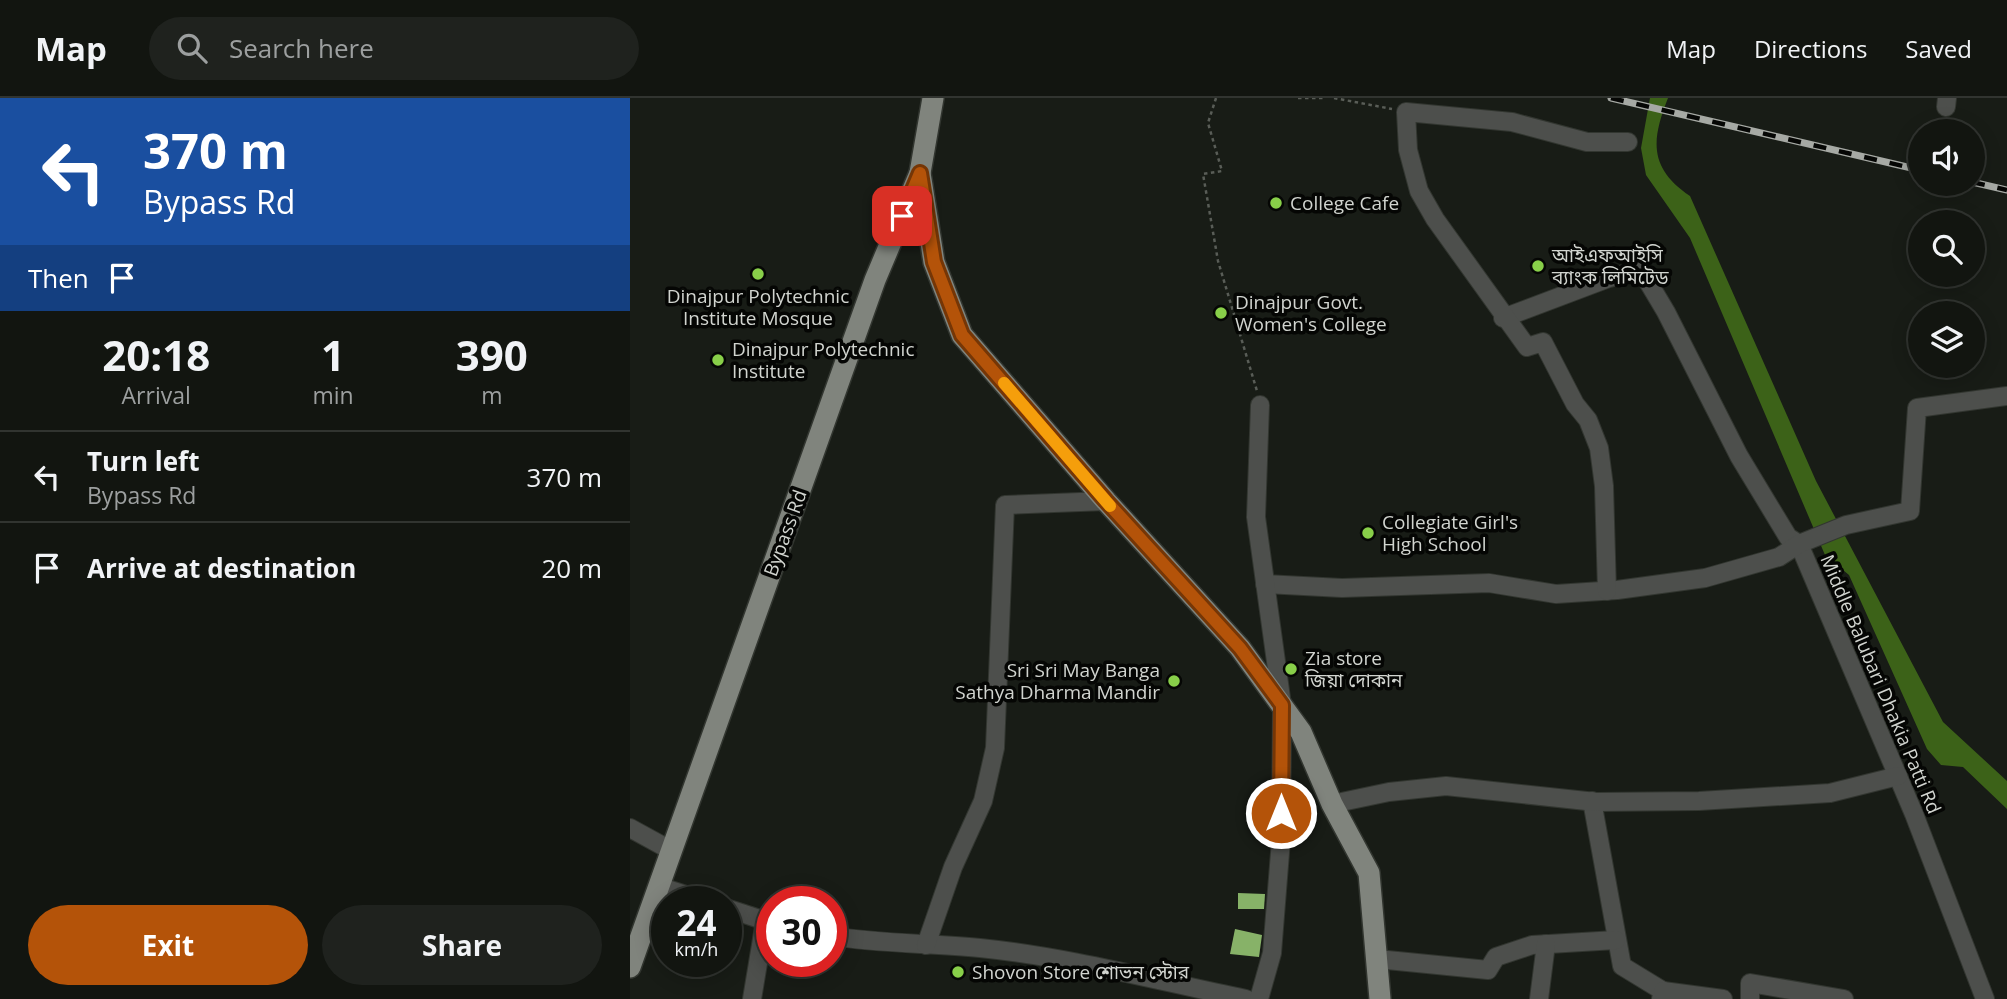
<!DOCTYPE html>
<html lang="en">
<head>
<meta charset="utf-8">
<style>
  :root { --surface:#121510; --page:#1f221e; --text:#f1f3f6; --muted:#9c9f9f; --line:#313430; --accent:#b45309 }
  body { margin:0; font-family:"Open Sans","Noto Sans Bengali",sans-serif; background:var(--page); color:var(--text); height:100vh; display:flex; flex-direction:column; font-size:26px; white-space:nowrap }
  * { box-sizing:border-box; margin:0 }
  p { font-size:23px; color:var(--muted) }
  .icon { flex:none; width:38px; height:38px; fill:none; stroke:currentColor; stroke-width:2; stroke-linecap:round; stroke-linejoin:round }
  .map { position:relative; flex:1; overflow:hidden }
  .drawer { display:flex; flex-direction:column; background:var(--surface); width:630px }
  .drawer>* { flex:none }
  .top-card { background:#1a4fa0; color:#fff; overflow:hidden }
  .fabs { position:absolute; left:1278px; top:21px; display:grid; gap:14px }
  .fabs a { display:grid; place-items:center; width:77px; height:77px; border-radius:50%; background:var(--surface); box-shadow:0 4px 18px #0003,0 0 0 2px var(--line); font-size:35px }
  .speed { position:absolute; left:21px; top:788px; display:flex; gap:14px; font-size:35px; font-weight:700; text-align:center }
  .speed>* { display:grid; place-content:center; width:91px; height:91px; border-radius:50%; background:var(--surface); box-shadow:0 4px 18px #0003,0 0 0 2px var(--line); line-height:1 }
  .speed small { font-size:18px; font-weight:400 }
  .speed .limit { border:10px solid #d22; background:#fff; color:#111 }
  .pin { position:absolute; display:grid; place-items:center; width:60px; height:60px; color:#fff; margin:-30px; border-radius:14px; box-shadow:0 4px 10px #0006 }
  .me { position:absolute; width:77px; margin:-38px; rotate:0deg; stroke-linejoin:round; filter:drop-shadow(0 0 5px #0008) }
  .turn { display:flex; align-items:center; gap:24px; height:147px; padding:0 28px; font-size:32px }
  .turn .icon { width:91px; height:91px; stroke-width:2.5 }
  .turn b { display:block; font-size:49px; line-height:60px }
  .then { display:flex; align-items:center; height:66px; padding:0 28px; background:#0003; gap:14px; font-size:26px }
  .eta { display:flex; justify-content:space-evenly; align-items:center; height:119px; text-align:center }
  .eta b { font-size:42px; font-weight:700; line-height:49px }
  .button { display:flex; gap:14px; margin-top:auto; padding:14px 28px }
  .button a { flex:1; height:80px; border-radius:42px; background:var(--accent); color:#fff; font-size:28px; font-weight:700; line-height:80px; text-align:center }
  .button a+a { background:var(--page); color:var(--text) }
  ul { padding:0; list-style:none }
  li { display:flex; align-items:center; gap:21px; height:91px; padding:0 28px; border-top:2px solid var(--line) }
  li div { flex:1 }
  li b { display:block; font-size:26px }
  li em { font-style:normal }
  header { display:flex; align-items:center; gap:42px; box-sizing:border-box; height:98px; padding:0 35px; background:var(--surface); border-bottom:2px solid var(--line) }
  header strong { font-size:33px }
  nav { display:flex; gap:38px; margin-inline-start:auto; font-size:24px }
  .search { width:490px; height:63px; background:var(--page); display:flex; align-items:center; gap:18px; box-sizing:border-box; padding:0 24px; border-radius:38px; color:var(--muted); font-size:26px }
  main { display:flex; flex:1; min-height:0 }
  .map>svg:first-child { display:block }
  .water { fill:#3c6218 }
  .building { fill:#87b268 }
  .lines { fill:none; stroke-linecap:round; stroke-linejoin:round }
  .minor-casing { stroke:#323630; stroke-width:20 }
  .major-casing { stroke:#323630; stroke-width:24 }
  .path { stroke:#595d57; stroke-width:2.5; stroke-dasharray:3.5 3.5; stroke-linecap:butt }
  .minor { stroke:#4d4f4c; stroke-width:18 }
  .major { stroke:#80847d; stroke-width:21 }
  .rail-casing { stroke:#a6a9a4; stroke-width:7 }
  .rail { stroke:#050604; stroke-width:4.5; stroke-dasharray:13; stroke-linecap:butt }
  .route-casing { stroke:#753606; stroke-width:18 }
  .route { stroke:#b45309; stroke-width:12 }
  .slow { stroke:#f59e0b; stroke-width:12 }
  .poi-dot { fill:#88cf49; stroke:#050604; stroke-width:2.5 }
  .labels { text-anchor:middle; dominant-baseline:central; stroke-width:7; stroke-linejoin:round; paint-order:stroke }
  .poi-label { font-size:19px; fill:#d1d4cf; stroke:#050604; text-anchor:start }
  .street-label { font-size:19px; fill:#d1d4cf; stroke:#050604 }
</style>
</head>
<body>
<header>
<strong>Map</strong>
<div class="search"><svg class="icon" aria-label="search" viewBox="0 0 24 24"><circle cx="10" cy="10" r="6"/><path d="M15 15l6 6"/></svg>Search here</div>
<nav><a>Map</a><a>Directions</a><a>Saved</a></nav>
</header>
<main>
<section class="drawer">
<div class="top-card">
<div class="turn"><svg class="icon" aria-label="left" viewBox="0 0 24 24"><path d="M17 20v-9H6M10 6l-5 5 5 5"/></svg><div><b>370 m</b>Bypass Rd</div></div>
<div class="then">Then<svg class="icon" aria-label="arrive" viewBox="0 0 24 24"><path d="M6 21V4h12l-3 4 3 4H6"/></svg></div>
</div>
<div class="eta">
<div><b>20:18</b><p>Arrival</p></div>
<div><b>1</b><p>min</p></div>
<div><b>390</b><p>m</p></div>
</div>
<ul>
<li><svg class="icon" aria-label="left" viewBox="0 0 24 24"><path d="M17 20v-9H6M10 6l-5 5 5 5"/></svg><div><b>Turn left</b><p>Bypass Rd</p></div><em>370 m</em></li>
<li><svg class="icon" aria-label="arrive" viewBox="0 0 24 24"><path d="M6 21V4h12l-3 4 3 4H6"/></svg><div><b>Arrive at destination</b></div><em>20 m</em></li>
</ul>
<div class="button"><a>Exit</a><a>Share</a></div>
</section>
<div class="map">
<svg width="1377" height="901" viewBox="0 0 1377 901">
  <rect width="100%" height="100%" fill="#181c16"/>
  <path class="water" d="M1020,0h18c-17,43 -19,70 22,98l126,285 127,241 64,59v28l-44,-42 -22,-2 -14,-16 -78,-174 -24,-20 -135,-317 -44,-63 -5,-27z"/>
  <g class="building">
    <path d="M608,795l27,1 -1,15h-26z"/>
    <path d="M605,831l27,6 -3,22 -29,-3z"/>
  </g>
  <g class="lines">
    <defs>
      <g id="minor">
        <path d="M1316,9l1,-9"/>
        <path d="M873,220l106,-40 32,-8 25,42 73,144 49,81 11,7 115,270 71,185"/>
        <path d="M635,486l77,4 147,-5 67,11 61,-4 88,-12 74,-21 20,-13 47,-19 64,-14 7,-103 90,-12"/>
        <path d="M977,493l-3,-105 -5,-38 -11,-28 -13,-16 -32,-62 -16,5 -92,-128 -16,-28 -11,-41 -2,-38 106,10 75,20h41"/>
        <path d="M962,703l30,165 41,25 -2,8"/>
        <path d="M702,706l57,-12 57,-6 150,16 103,-1 131,-8 68,-17"/>
        <path d="M0,730l42,23"/>
        <path d="M28,788l47,15"/>
        <path d="M96,810l46,15"/>
        <path d="M201,838c50,8 99,7 149,12 89,9 178,33 266,51"/>
        <path d="M296,847l27,-78 30,-66 12,-53 10,-243 101,-4"/>
        <path d="M747,861l111,11 8,-13 36,-12 84,-5"/>
        <path d="M1033,893l60,8"/>
        <path d="M122,901l13,-78"/>
        <path d="M629,901l13,-46 9,-113 1,-135 -26,-188 4,-112"/>
        <path d="M909,901l7,-55"/>
        <path d="M1120,901v-16l94,16"/>
      </g>
      <g id="major">
        <path d="M290,75l14,89 28,73 144,166 134,147 61,84 31,72 37,69 11,126"/>
        <path d="M0,869l245,-687 45,-107 13,-75"/>
      </g>
    </defs>
    <use href="#minor" class="minor-casing"/>
    <use href="#major" class="major-casing"/>
    <g class="path">
      <path d="M586,0l-8,25 14,48 -19,3 15,87 39,130"/>
      <path d="M668,0h27"/>
      <path d="M704,0l58,11"/>
    </g>
    <use href="#minor" class="minor"/>
    <use href="#major" class="major"/>
    <defs>
      <g id="rail">
        <path d="M981,0l309,72"/>
        <path d="M1342,84l35,8"/>
      </g>
    </defs>
    <use href="#rail" class="rail-casing"/>
    <use href="#rail" class="rail"/>
  </g>
  <g class="lines">
    <defs>
      <path id="route" d="M272,118l18,-43 14,89 28,73 144,166 134,147 42,57 -1,108"/>
    </defs>
    <use href="#route" class="route-casing"/>
    <use href="#route" class="route"/>
    <path class="slow" d="M374,285l106,123"/>
  </g>
  <g class="poi-dot">
    <circle cx="646" cy="105" r="7"/>
    <circle cx="908" cy="168" r="7"/>
    <circle cx="128" cy="176" r="7"/>
    <circle cx="591" cy="215" r="7"/>
    <circle cx="88" cy="262" r="7"/>
    <circle cx="738" cy="435" r="7"/>
    <circle cx="661" cy="571" r="7"/>
    <circle cx="544" cy="583" r="7"/>
    <circle cx="328" cy="874" r="7"/>
  </g>
  <g class="labels">
    <g class="poi-label">
      <text x="660" y="105">College Cafe</text>
      <text x="922" y="157">আইএফআইসি<tspan x="922" dy="22">ব্যাংক লিমিটেড</tspan></text>
      <text x="128" y="198" text-anchor="middle">Dinajpur Polytechnic<tspan x="128" dy="22">Institute Mosque</tspan></text>
      <text x="605" y="204">Dinajpur Govt.<tspan x="605" dy="22">Women's College</tspan></text>
      <text x="102" y="251">Dinajpur Polytechnic<tspan x="102" dy="22">Institute</tspan></text>
      <text x="752" y="424">Collegiate Girl's<tspan x="752" dy="22">High School</tspan></text>
      <text x="675" y="560">Zia store<tspan x="675" dy="22">জিয়া দোকান</tspan></text>
      <text x="530" y="572" text-anchor="end">Sri Sri May Banga<tspan x="530" dy="22">Sathya Dharma Mandir</tspan></text>
      <text x="342" y="874">Shovon Store শোভন স্টোর</text>
    </g>
    <g class="street-label">
      <text transform="translate(155 435) rotate(-70)">Bypass Rd</text>
      <text transform="translate(1251 586) rotate(67)">Middle Balubari Dhakia Patti Rd</text>
    </g>
  </g>
</svg>
<div class="fabs">
<a><svg class="icon" aria-label="sound" viewBox="0 0 24 24"><path d="M4 9h4l5-4v14l-5-4H4zM17 9q2 3 0 6"/></svg></a>
<a><svg class="icon" aria-label="search" viewBox="0 0 24 24"><circle cx="10" cy="10" r="6"/><path d="M15 15l6 6"/></svg></a>
<a><svg class="icon" aria-label="layers" viewBox="0 0 24 24"><path d="M12 4l9 5-9 5-9-5zM3 14l9 5 9-5"/></svg></a>
</div>
<div class="speed"><div>24<small>km/h</small></div><div class="limit">30</div></div>
<div class="pin" style="left:272px;top:118px;background:#d93025"><svg class="icon" aria-label="arrive" viewBox="0 0 24 24"><path d="M6 21V4h12l-3 4 3 4H6"/></svg></div>
<svg class="me" style="left:651px;top:715px" viewBox="-20 -20 40 40"><circle r="17" fill="#b45309" stroke="#fff" stroke-width="3"/><path d="M0-11L8 9 0 5-8 9z" fill="#fff"/></svg>
</div>
</main>
</body>
</html>
